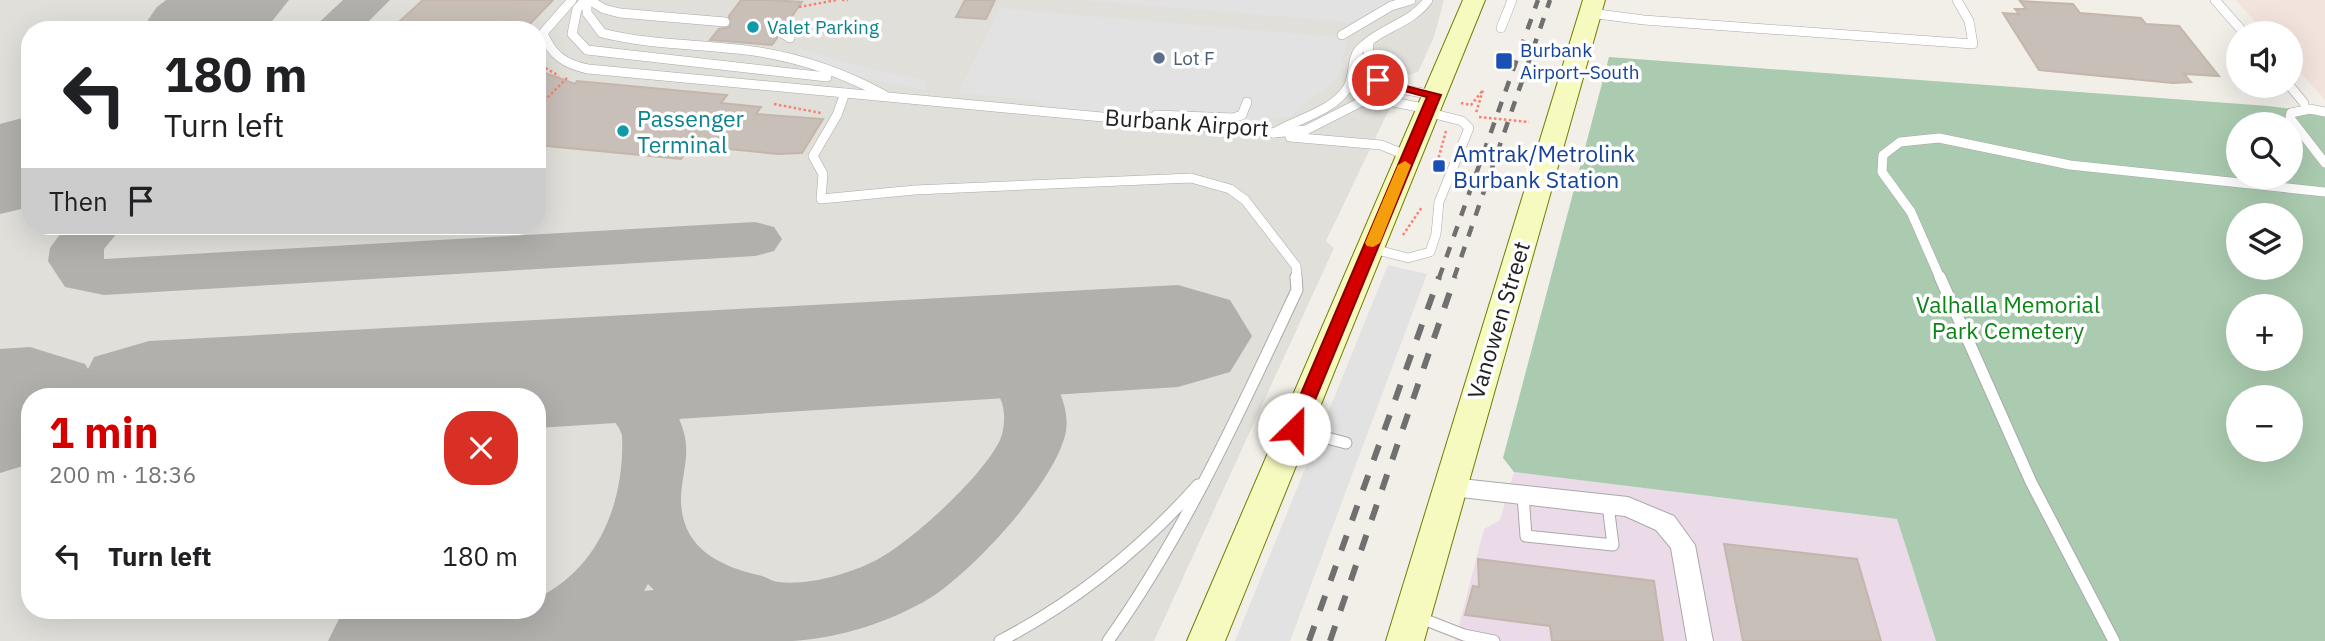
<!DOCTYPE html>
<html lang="en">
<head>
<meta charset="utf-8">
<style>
  :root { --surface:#fff; --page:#f2f2f2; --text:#202124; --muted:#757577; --accent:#d40000 }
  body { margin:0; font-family:"IBM Plex Sans",sans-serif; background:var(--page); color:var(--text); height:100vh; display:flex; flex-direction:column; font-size:26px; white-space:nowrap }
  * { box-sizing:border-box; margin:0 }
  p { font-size:23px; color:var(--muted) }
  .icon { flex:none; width:38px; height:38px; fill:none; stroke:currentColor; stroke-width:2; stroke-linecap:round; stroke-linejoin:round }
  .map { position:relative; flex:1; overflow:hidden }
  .drawer { position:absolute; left:21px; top:388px; width:525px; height:231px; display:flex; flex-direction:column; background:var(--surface); border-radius:28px; box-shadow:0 7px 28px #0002 }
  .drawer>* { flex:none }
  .banner { position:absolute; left:21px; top:21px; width:525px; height:214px; border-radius:28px; box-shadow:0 7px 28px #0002; background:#fff; color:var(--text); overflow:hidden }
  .fabs { position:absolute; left:2226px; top:21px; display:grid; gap:14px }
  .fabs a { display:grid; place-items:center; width:77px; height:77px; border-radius:50%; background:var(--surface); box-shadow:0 7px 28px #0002; font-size:35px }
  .pin { position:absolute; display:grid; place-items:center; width:60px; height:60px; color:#fff; margin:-30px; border:4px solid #fff; border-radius:50%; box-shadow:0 2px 7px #0007 }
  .me { position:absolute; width:77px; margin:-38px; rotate:23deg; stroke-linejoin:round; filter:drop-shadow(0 0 5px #0008) }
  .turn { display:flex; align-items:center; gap:24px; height:147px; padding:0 28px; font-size:32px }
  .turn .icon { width:91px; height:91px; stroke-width:2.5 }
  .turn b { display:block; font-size:49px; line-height:60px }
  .then { display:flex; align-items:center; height:66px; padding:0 28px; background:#0003; gap:14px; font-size:26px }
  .round { display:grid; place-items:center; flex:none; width:74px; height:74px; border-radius:28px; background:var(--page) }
  .headline { display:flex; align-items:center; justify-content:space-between; height:119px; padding:0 28px }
  h1 { font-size:42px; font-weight:700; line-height:52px; color:var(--accent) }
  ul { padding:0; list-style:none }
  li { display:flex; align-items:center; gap:21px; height:98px; padding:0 28px }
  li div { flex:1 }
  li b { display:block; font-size:26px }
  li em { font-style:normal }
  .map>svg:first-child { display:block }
  .industrial { fill:#ebdbe8 }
  .military { fill:#f3e3dd }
  .airport { fill:#e1dfda; fill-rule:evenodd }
  .cemetery { fill:#aacbaf; fill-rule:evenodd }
  .parking { fill:#e2e2e2 }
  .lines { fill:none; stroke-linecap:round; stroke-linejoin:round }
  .taxiway { fill:#b1b0ac; fill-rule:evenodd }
  .runway { fill:#b1b0ac; fill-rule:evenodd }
  .building { fill:#c7bfb8; stroke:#c4b6ab; stroke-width:2 }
  .lane-far1-casing { stroke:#a9a9a9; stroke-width:10 }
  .lane-casing { stroke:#a9a9a9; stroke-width:13 }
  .street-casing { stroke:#a9a9a9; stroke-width:2 }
  .secondary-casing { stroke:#707d05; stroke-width:2 }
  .path { stroke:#fa8072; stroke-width:2.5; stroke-dasharray:2.5 2.5; stroke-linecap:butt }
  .lane-far1 { stroke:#fff; stroke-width:9 }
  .lane { stroke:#fff; stroke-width:11 }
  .street { fill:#fff; fill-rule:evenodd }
  .secondary { fill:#f7fabf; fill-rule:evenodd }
  .rail-far1 { stroke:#707070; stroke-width:4.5; stroke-dasharray:11 11; stroke-linecap:butt }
  .rail { stroke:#707070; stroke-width:6; stroke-dasharray:16 16; stroke-linecap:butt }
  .route { fill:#d40000; stroke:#8a0000; stroke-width:2 }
  .slow { fill:#f59e0b }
  .culture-dot { fill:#0f9aa8; stroke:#fff; stroke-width:2.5 }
  .service-dot { fill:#5c6f8a; stroke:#fff; stroke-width:2.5 }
  .transit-dot { fill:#1a4fb4; stroke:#fff; stroke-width:2.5 }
  .labels { text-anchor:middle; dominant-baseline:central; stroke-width:7; stroke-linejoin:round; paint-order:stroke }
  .far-culture-label { font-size:19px; fill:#0d838f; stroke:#fff; text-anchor:start }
  .far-transit-label { font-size:19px; fill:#164399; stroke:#fff; text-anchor:start }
  .far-service-label { font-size:19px; fill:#4e5e75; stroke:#fff; text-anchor:start }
  .culture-label { font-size:23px; fill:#0d838f; stroke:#fff; text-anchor:start }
  .street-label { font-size:23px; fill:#222; stroke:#fff }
  .transit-label { font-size:23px; fill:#164399; stroke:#fff; text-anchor:start }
  .park-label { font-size:23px; fill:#0c8416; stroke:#fff }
</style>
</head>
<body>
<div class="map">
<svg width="2325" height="641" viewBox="0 0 2325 641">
  <rect width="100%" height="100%" fill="#f2efe9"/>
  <path class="industrial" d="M1514,472l383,47 39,122h-481l29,-112 16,-9z"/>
  <path class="military" d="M2236,0h89v100l-34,-38v-29h-26z"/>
  <path class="airport" d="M0,0h1444l-10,37 -16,35 -13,4 -79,165 8,7 -180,393h-1154zM30,30h507v196h-507zM30,397h507v214h-507z"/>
  <path class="cemetery" d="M1609,57l659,49 57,7v528h-389l-39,-122 -383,-47 -11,-14zM2238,124h53v53h-53zM2238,215h53v53h-53zM2238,306h53v53h-53zM2238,397h53v53h-53z"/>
  <g class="parking">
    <path d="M1080,0h314l-26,16 -20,6z"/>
    <path d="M1000,8l348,30 -10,40 -47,38 -40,7h-33l-174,-16 -8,-7 -78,-7z"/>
    <path d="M799,48l55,17 74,16 -3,9 -80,-16 -49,-17z"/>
    <path d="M1388,265l39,9 -137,367h-55z"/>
  </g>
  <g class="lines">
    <g class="taxiway">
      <path d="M343,0h47l-30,30h-49z"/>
      <path d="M30,124v32l-30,9v-32z"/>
      <path d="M755,222l19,5 8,12 -8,12 -19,5 -651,39 -39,-8 -17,-26 2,-13 16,-22h57l-19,23v10z"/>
      <path d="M946,328c29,8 66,13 90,32 19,15 34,47 30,71 -9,50 -94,141 -136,167 -39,24 -91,40 -137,43h-465l11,-22 23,-8h175v-13c62,-29 88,-97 85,-163 -9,-33 -72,-39 -100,-47l-9,-15 9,-15c28,-9 54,-1 82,7 35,11 71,29 80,68 6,21 -2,43 -3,64 -1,49 35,68 77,78 7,1 13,6 20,7 31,4 75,-9 102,-24 35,-20 103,-82 120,-118 5,-12 6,-30 0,-42 -11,-23 -53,-28 -75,-34l-9,-15 9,-15zM648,584l6,6 -10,1z"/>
      <path d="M30,394l10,3h-10v61l-7,8 -23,7v-64l8,-8z"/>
    </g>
    <g class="runway">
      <path d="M166,0h123l-24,30h-124l16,-23z"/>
      <path d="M30,116v91l-30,7v-90z"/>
      <path d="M1178,285l52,15 22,36 -22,36 -52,15 -641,41v-31h-507v64l-30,2v-114l30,-2 55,17 3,5 6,-12 55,-16z"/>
    </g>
  </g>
  <g class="building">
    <path d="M423,0h130l-29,30h-134z"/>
    <path d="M741,0h31l30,2 -17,24 -9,2 1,10 -5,7 -62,-5 9,-11 11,-2 -1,-11z"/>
    <path d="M965,0h30l-9,19 -30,-2z"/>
    <path d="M2020,1l53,3 7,9 61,5 5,6 33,2 40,50 -35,-2 7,8 -18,1 -134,-13 -36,-57 16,1 -4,-5h11z"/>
    <path d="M537,70l38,14 2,-3 150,14 -6,8 40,4 -5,7 67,5 -21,34 -24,1 -80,-8 -3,5 -8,-1 -6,9 -144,-14z"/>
    <path d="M1724,544l133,15 24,82h-138z"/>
    <path d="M1478,559l176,22 9,60h-111l-2,-15 -85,-11 8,-29 6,1z"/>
  </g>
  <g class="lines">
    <defs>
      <g id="lane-far1">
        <path d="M572,0l-29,33c9,23 22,31 45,36l686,64 32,-3 57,-29h25l40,8"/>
        <path d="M585,0l-8,9 -5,25 15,16 240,27"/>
        <path d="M587,0v13l15,20c48,12 96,11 144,17 48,6 96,22 138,45"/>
        <path d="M589,0l15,9 16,4 105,9"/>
        <path d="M2215,0l29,33"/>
        <path d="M1590,13l54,7 329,24 -4,-23 -12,-21"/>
        <path d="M1501,28l11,-28"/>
        <path d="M781,32l9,6"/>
        <path d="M1342,35l49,-29 20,-6"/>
        <path d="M1369,42c0,9 -3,20 0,28 9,20 48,21 66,25"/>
        <path d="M2290,86l14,17"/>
        <path d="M845,93l-8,22 -24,41 10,18 -2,25 94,-9 276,-12 39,11 15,11 51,66 1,12"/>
        <path d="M2325,112l-15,-3 -19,4 -1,5 35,45"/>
        <path d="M1156,115l77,3 9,-3 5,-13"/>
        <path d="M1274,133c22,-14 59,-21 74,-46 7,-13 2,-30 14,-40 20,-20 49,-23 66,-47"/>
        <path d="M1290,137l91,8 27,11"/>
        <path d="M1370,248l38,10 22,-6 6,-18 3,-32 30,-74 -7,-7 -35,-9"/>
        <path d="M1940,278l-29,-66 -29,-40 1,-17 17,-13 39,-4 131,27 255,27"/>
      </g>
      <g id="lane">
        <path d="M1940,277l91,205 83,159"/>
        <path d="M1297,430l49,13"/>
        <path d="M1523,495l3,41 87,9 -5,-40"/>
        <path d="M1418,617l46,18 30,6"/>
        <path d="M1000,641c77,-40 140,-91 198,-156"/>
        <path d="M1108,641c78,-110 132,-230 189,-351l-1,-13"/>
      </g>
      <path id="street" d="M1452,478l176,19 46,19 21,29 18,96h-26l-16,-93 -15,-18 -31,-14 -173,-20 -8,-2 -4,-7 4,-7z"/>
      <g id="secondary">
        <path d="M1463,0h22l-260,641h-38z"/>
        <path d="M1583,0h22l-181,641h-38z"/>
      </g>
    </defs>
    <use href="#lane-far1" class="lane-far1-casing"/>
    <use href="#lane" class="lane-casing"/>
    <use href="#street" class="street-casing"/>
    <use href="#secondary" class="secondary-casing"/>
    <g class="path">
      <path d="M842,0h6"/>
      <path d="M799,7l38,-7"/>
      <path d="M537,63l22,13"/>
      <path d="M1461,103l10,2 12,-15 -7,23"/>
      <path d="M774,104l47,9"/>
      <path d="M537,108l30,-30"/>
      <path d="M1479,117l50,5"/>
      <path d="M1436,167l10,-36"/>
      <path d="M1403,235l19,-28"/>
    </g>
    <use href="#lane-far1" class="lane-far1"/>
    <use href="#lane" class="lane"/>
    <use href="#street" class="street"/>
    <use href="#secondary" class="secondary"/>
    <g class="rail-far1">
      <path d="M1439,278l99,-278"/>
      <path d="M1454,278l96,-278"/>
    </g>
    <g class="rail">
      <path d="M1309,641l130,-364"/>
      <path d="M1330,641l125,-364"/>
    </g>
  </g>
  <path class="route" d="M1374,78l67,17 -138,334 -9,6 -8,-6 141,-332 -53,-14z"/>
  <path class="slow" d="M1405,161l6,4 -31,78 -7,4 -6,-1 -2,-3 33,-78z"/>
  <g class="culture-dot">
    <circle cx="753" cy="27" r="7"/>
    <circle cx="623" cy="131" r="7"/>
  </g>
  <circle class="service-dot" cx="1159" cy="58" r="7"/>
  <g class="transit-dot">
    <rect x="1495" y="52" width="18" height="18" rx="3.5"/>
    <rect x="1432" y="159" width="14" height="14" rx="3.5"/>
  </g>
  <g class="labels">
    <g class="far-culture-label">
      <text x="767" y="27">Valet Parking</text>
    </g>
    <g class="far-transit-label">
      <text x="1520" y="50">Burbank<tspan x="1520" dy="22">Airport–South</tspan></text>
    </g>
    <g class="far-service-label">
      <text x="1173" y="58">Lot F</text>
    </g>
    <g class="culture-label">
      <text x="637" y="118">Passenger<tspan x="637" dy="26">Terminal</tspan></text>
    </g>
    <g class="street-label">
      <text transform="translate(1187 122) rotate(4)">Burbank Airport</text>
      <text transform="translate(1498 320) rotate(-73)">Vanowen Street</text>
    </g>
    <g class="transit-label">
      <text x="1453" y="153">Amtrak/Metrolink<tspan x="1453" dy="26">Burbank Station</tspan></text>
    </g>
    <g class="park-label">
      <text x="2008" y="304">Valhalla Memorial<tspan x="2008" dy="26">Park Cemetery</tspan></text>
    </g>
  </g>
</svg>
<div class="fabs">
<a><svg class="icon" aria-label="sound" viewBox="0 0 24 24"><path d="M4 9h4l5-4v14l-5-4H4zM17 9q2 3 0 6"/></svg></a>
<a><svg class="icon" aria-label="search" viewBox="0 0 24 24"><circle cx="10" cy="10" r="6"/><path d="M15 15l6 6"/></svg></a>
<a><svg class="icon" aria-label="layers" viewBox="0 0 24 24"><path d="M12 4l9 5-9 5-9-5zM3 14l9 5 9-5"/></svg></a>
<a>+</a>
<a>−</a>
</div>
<div class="pin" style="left:1378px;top:80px;background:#d93025"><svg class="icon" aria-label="arrive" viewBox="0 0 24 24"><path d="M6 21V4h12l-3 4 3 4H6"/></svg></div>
<svg class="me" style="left:1294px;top:429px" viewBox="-20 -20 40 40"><circle r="19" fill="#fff"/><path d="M0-13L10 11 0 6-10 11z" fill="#d40000"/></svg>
<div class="banner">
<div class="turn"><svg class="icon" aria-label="left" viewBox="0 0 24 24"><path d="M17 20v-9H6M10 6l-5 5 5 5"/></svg><div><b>180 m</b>Turn left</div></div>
<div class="then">Then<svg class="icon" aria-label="arrive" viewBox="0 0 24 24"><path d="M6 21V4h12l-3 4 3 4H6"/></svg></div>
</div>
<section class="drawer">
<div class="headline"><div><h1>1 min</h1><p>200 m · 18:36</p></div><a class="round" style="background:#d93025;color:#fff"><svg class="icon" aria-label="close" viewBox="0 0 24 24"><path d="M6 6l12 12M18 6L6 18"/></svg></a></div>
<ul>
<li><svg class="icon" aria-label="left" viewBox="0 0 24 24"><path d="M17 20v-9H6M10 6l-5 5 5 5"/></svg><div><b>Turn left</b></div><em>180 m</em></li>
</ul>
</section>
</div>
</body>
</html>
